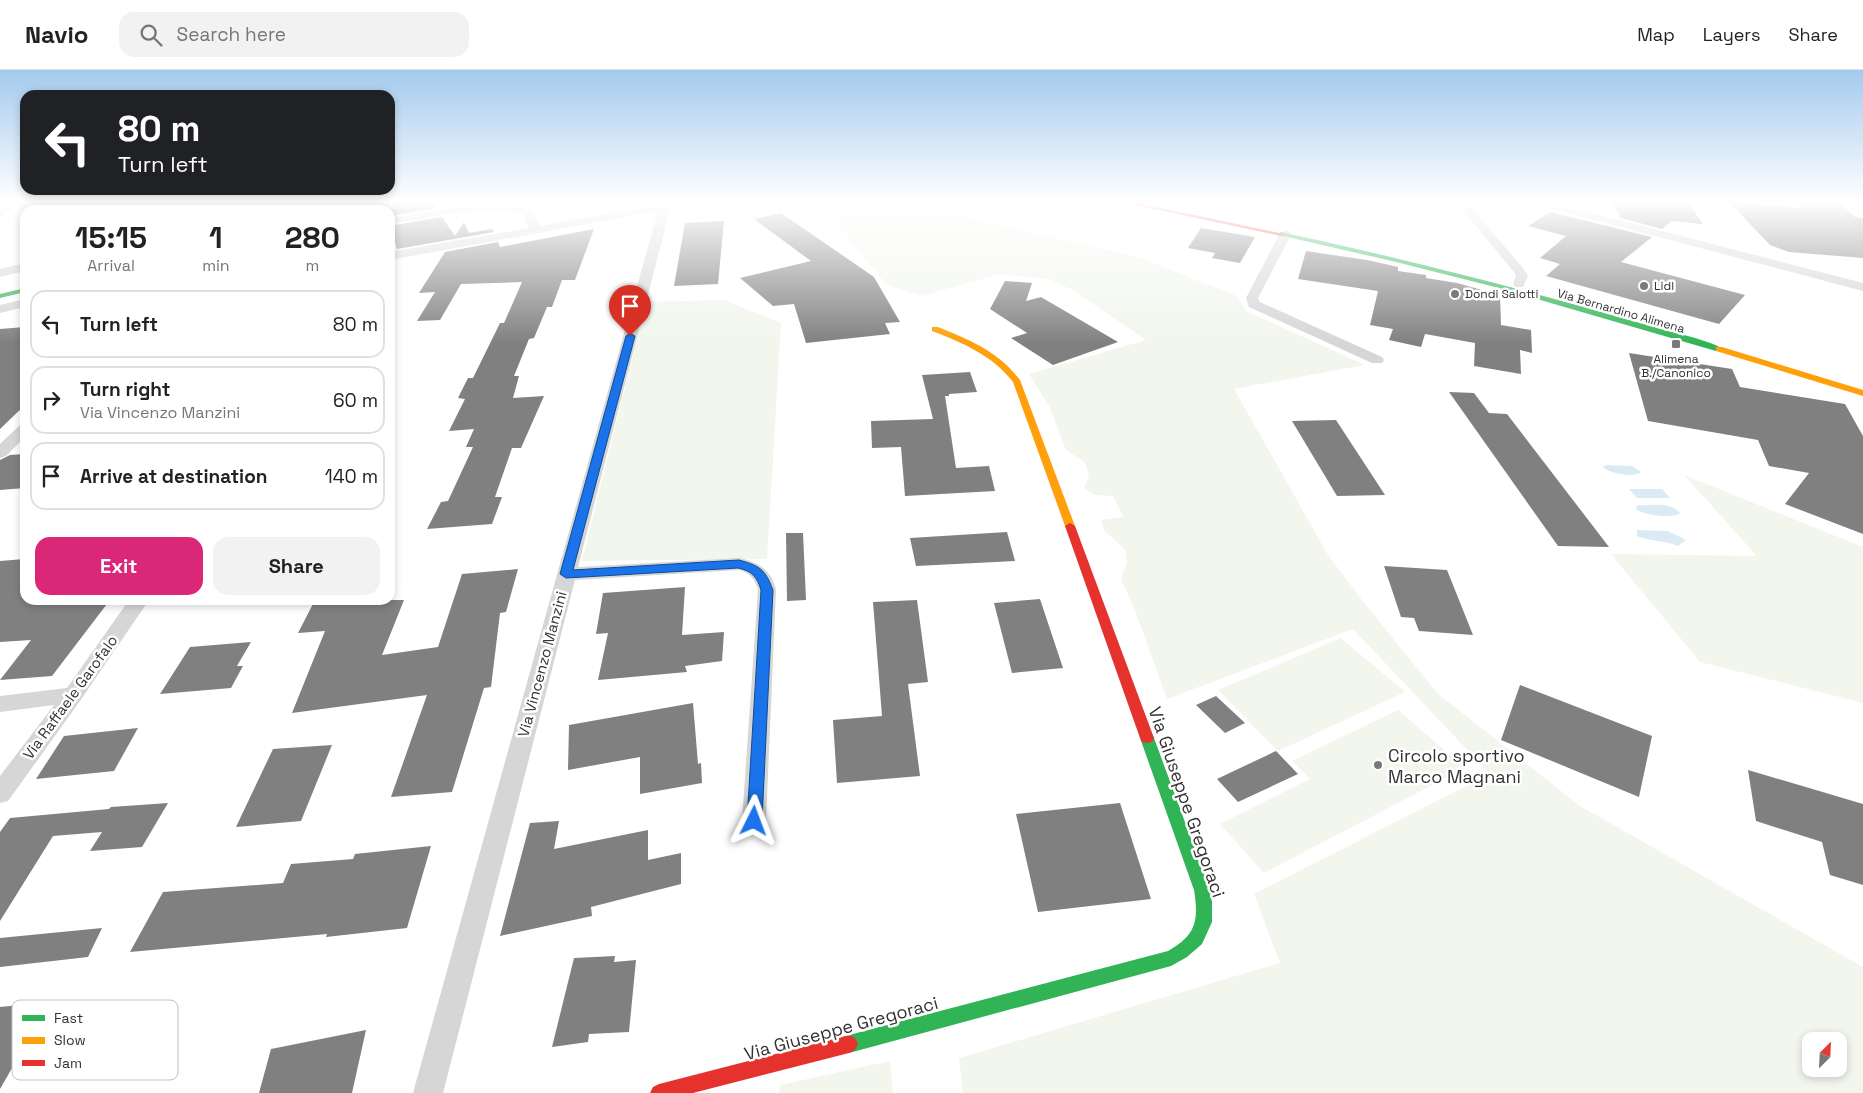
<!DOCTYPE html>
<html lang="en">
<head>
<meta charset="utf-8">
<style>
  :root { --surface:#fff; --page:#f2f2f2; --text:#222; --muted:#767676; --line:#e0e0e0; --accent:#db2777 }
  body { margin:0; font-family:"Space Grotesk",sans-serif; background:var(--page); color:var(--text); height:100vh; display:flex; flex-direction:column; font-size:19px; white-space:nowrap }
  * { box-sizing:border-box; margin:0 }
  p { font-size:16px; color:var(--muted) }
  .icon { flex:none; width:28px; height:28px; fill:none; stroke:currentColor; stroke-width:2; stroke-linecap:round; stroke-linejoin:round }
  .map { position:relative; flex:1; overflow:hidden }
  .panel { position:absolute; left:20px; top:135px; width:375px; height:400px; display:flex; flex-direction:column; background:var(--surface); border-radius:15px; box-shadow:0 2px 8px #0003 }
  .panel>* { flex:none }
  .guide { position:absolute; left:20px; top:20px; width:375px; height:105px; border-radius:15px; box-shadow:0 2px 8px #0003; background:#202124; color:#fff; overflow:hidden }
  .needle { width:32px; rotate:24deg }
  .controls { position:absolute; left:1802px; top:962px; display:grid; gap:10px }
  .controls a { display:grid; place-items:center; width:45px; height:45px; border-radius:10px; background:var(--surface); box-shadow:0 2px 8px #0003; font-size:25px }
  .pin { position:absolute; display:grid; place-items:center; width:42px; height:42px; color:#fff; margin:-51px -21px; border-radius:50% 50% 50% 0; rotate:-45deg; box-shadow:0 0 5px #0007 }
  .pin .icon { rotate:45deg }
  .me { position:absolute; width:55px; margin:-28px; rotate:3deg; stroke-linejoin:round; filter:drop-shadow(0 0 4px #0008) }
  .turn { display:flex; align-items:center; gap:18px; height:105px; padding:0 15px; font-size:22px }
  .turn .icon { width:65px; height:65px; stroke-width:2.5 }
  .turn b { display:block; font-size:35px; line-height:42px }
  .eta { display:flex; justify-content:space-evenly; align-items:center; height:85px; text-align:center }
  .eta b { font-size:30px; font-weight:700; line-height:35px }
  .primary-button { display:flex; gap:10px; margin-top:auto; padding:10px 15px }
  .primary-button a { flex:1; height:58px; border-radius:15px; background:var(--accent); color:#fff; font-size:20px; font-weight:700; line-height:58px; text-align:center }
  .primary-button a+a { background:var(--page); color:var(--text) }
  ul { padding:0; list-style:none }
  li { display:flex; align-items:center; gap:15px; height:68px; margin:0 10px 8px; padding:0 5px; border:2px solid var(--line); border-radius:15px }
  li div { flex:1 }
  li b { display:block; font-size:19px }
  li em { font-style:normal }
  header { display:flex; align-items:center; gap:30px; box-sizing:border-box; height:70px; padding:0 25px; background:var(--surface); border-bottom:1px solid var(--line) }
  header strong { font-size:24px }
  nav { display:flex; gap:28px; margin-inline-start:auto; font-size:18px }
  .search { width:350px; height:45px; background:var(--page); display:flex; align-items:center; gap:12px; box-sizing:border-box; padding:0 18px; border-radius:15px; color:var(--muted); font-size:19px }
  .map>svg:first-child { display:block }
  .green { fill:#f2f6ed; fill-rule:evenodd }
  .water { fill:#dbebf4 }
  .building { fill:#808080 }
  .lines { fill:none; stroke-linecap:round; stroke-linejoin:round }
  .street { fill:#d6d6d6; fill-rule:evenodd }
  .fast { fill:#30b455; fill-rule:evenodd }
  .slow { fill:#ff9f0a; fill-rule:evenodd }
  .jam { fill:#e5322d; fill-rule:evenodd }
  .route { fill:#1a73e8; stroke:#114b97 }
  .poi-dot { fill:#7a7a7a; stroke:#fff; stroke-width:2 }
  .labels { text-anchor:middle; dominant-baseline:central; stroke-width:5; stroke-linejoin:round; paint-order:stroke }
  .far-poi-label { font-size:12px; fill:#323232; stroke:#fff; text-anchor:start }
  .far-street-label { font-size:12px; fill:#323232; stroke:#fff }
  .street-label { font-size:15px; fill:#323232; stroke:#fff }
  .near-poi-label { font-size:18px; fill:#323232; stroke:#fff; text-anchor:start }
  .near-street-label { font-size:18px; fill:#323232; stroke:#fff }
  .key { fill:#fff; stroke:#c2c2c2; stroke-width:1 }
  .key-label { font-size:14px; fill:#323232 }
</style>
</head>
<body>
<header>
<strong>Navio</strong>
<div class="search"><svg class="icon" aria-label="search" viewBox="0 0 24 24"><circle cx="10" cy="10" r="6"/><path d="M15 15l6 6"/></svg>Search here</div>
<nav><a>Map</a><a>Layers</a><a>Share</a></nav>
</header>
<div class="map">
<svg width="1863" height="1023" viewBox="0 0 1863 1023">
  <rect width="100%" height="100%" fill="#fff"/>
  <g class="green">
    <path d="M795,131h100l246,57 96,38 9,15 119,54 -131,24 94,166 34,45 75,93 143,113 283,161v126h-900l-4,-35 321,-95 -26,-69 236,-120 -137,-145 -186,70 -31,-86 -15,-34 6,-16 -2,-13 -21,-20 -3,-10 22,-3 -10,-21 -19,-1 -10,-7 5,-13 -4,-13 -19,-12 -16,-42 -21,-34 117,-34 -75,-51 -23,-10 -49,-5 -77,22 -36,-12 -51,-63zM1811,971h28v28h-28z"/>
    <path d="M724,230l57,23 -14,236 -185,2 64,-259z"/>
    <path d="M1684,405l179,72v156l-163,-41 -89,-108 146,2z"/>
    <path d="M1341,568l64,54 -127,59 -60,-61z"/>
    <path d="M1398,640l67,58 -201,105 -44,-49 90,-45 -18,-18z"/>
    <path d="M890,991l3,32h-114l1,-8z"/>
  </g>
  <g class="water">
    <path d="M1606,395l26,1 9,6c-5,6 -32,2 -38,-5z"/>
    <path d="M1629,419h33l8,9h-33z"/>
    <path d="M1639,435c13,1 31,-4 41,8 -7,6 -35,2 -43,-3l-1,-3z"/>
    <path d="M1637,460l31,1 18,9 -8,6c-14,-6 -27,-4 -41,-10z"/>
  </g>
  <g class="building">
    <path d="M390,131h40l5,7 -45,8v-6h-4l9,-2z"/>
    <path d="M1612,131h75l16,23 -31,-3 -10,8 -41,-11z"/>
    <path d="M1794,131h43l18,16 8,1v40l-74,-6 -19,-7 -41,-43 72,6z"/>
    <path d="M1550,142l102,25 -31,25 124,33 -26,29 -173,-48 14,-12 -20,-6 26,-22 -38,-10z"/>
    <path d="M781,143l93,64 26,45 -15,1 5,11 -84,9 -12,-39 -21,2 -33,-28 71,-17 -57,-42z"/>
    <path d="M442,147l13,19 9,-14 5,11 23,-4 2,3 -97,17 -7,-23z"/>
    <path d="M724,151l-6,63 -44,2 11,-63z"/>
    <path d="M1201,158l54,9 -15,26 -28,-5 3,-5 -27,-5z"/>
    <path d="M594,159l-19,51h-13l-10,27h-5l-13,31 -5,1 -15,37h5l-6,22 31,-2 -23,52h-9l-17,49h7l-10,27 -65,5 14,-27 7,-1 25,-54h-7l8,-18 -25,2 16,-32 -7,-1 10,-20h5l27,-55h4l18,-41 -61,2 -21,36 -23,1 18,-29 -16,1 26,-41 53,-10 2,5z"/>
    <path d="M1306,181l61,9 31,7v4l28,4v3l31,5 43,12 1,30 30,5 1,23 -12,-3 1,24 -47,-8 1,-23 -50,-9 -4,13 -32,-7 4,-11 -23,-4 8,-34 -80,-12z"/>
    <path d="M1005,211l27,2 -6,18 15,-4 77,45 -65,23 -42,-27 16,-5 -37,-24z"/>
    <path d="M25,257v78l-25,24v-100z"/>
    <path d="M1629,283l103,16 8,18 105,17 18,32v98l-78,-30 24,-31 -40,-7 -11,-26 -110,-19z"/>
    <path d="M970,302l7,20 -28,2v2h-4l11,72 33,-2 6,25 -90,5 -4,-49 -29,1 -1,-27 62,-2 -11,-44z"/>
    <path d="M1449,322l25,1 15,20 18,1 102,133 -51,-1z"/>
    <path d="M1336,350l49,75 -48,1 -45,-75z"/>
    <path d="M25,384v34l-25,2v-30l10,-5z"/>
    <path d="M1007,462l8,29 -99,5 -6,-28z"/>
    <path d="M786,463h17l3,67 -19,1z"/>
    <path d="M25,489v41h85l-58,76 -52,4 31,-40 -31,2v-81z"/>
    <path d="M1384,496l63,4 26,65 -54,-4 -5,-13 -13,-1z"/>
    <path d="M518,499l-12,43 -6,1 -9,74 -7,1 -32,104 -61,5 36,-102 -135,18 33,-82 -27,2 17,-33h89l-22,55 56,-8 24,-73z"/>
    <path d="M685,517l-3,48 42,-3 -2,29 -37,5 2,6 -89,8 10,-47 -12,1 7,-41z"/>
    <path d="M1040,529l23,69 -51,5 -18,-70z"/>
    <path d="M917,530l11,82 -20,2 12,92 -83,7 -4,-63 49,-4 -9,-114z"/>
    <path d="M251,572l-14,24h6l-12,22 -71,6 30,-47z"/>
    <path d="M1520,615l132,51 -13,61 -138,-57z"/>
    <path d="M1216,626l29,27 -20,10 -29,-28z"/>
    <path d="M693,633l5,61 3,-1 1,20 -62,11v-37l-72,13 1,-45z"/>
    <path d="M138,658l-24,43 -78,8 28,-43z"/>
    <path d="M332,675l-31,76 -65,6 37,-78z"/>
    <path d="M1276,681l22,23 -60,28 -21,-23z"/>
    <path d="M1748,700l115,34v81l-33,-10 -8,-33 -66,-21z"/>
    <path d="M168,733l-26,44 -52,4 12,-19 -49,4 -53,85v-89l10,-14 99,-9 2,-2z"/>
    <path d="M1120,733l31,96 -113,13 -22,-98z"/>
    <path d="M559,751l-5,28 94,-19v30l33,-7v31l-90,23 1,9 -92,20 30,-113z"/>
    <path d="M431,776l-24,82 -81,9 1,-3 -197,18 33,-60 120,-9 8,-19 62,-5 2,-5z"/>
    <path d="M102,858l-14,29 -88,10v-29z"/>
    <path d="M615,886l-1,6 22,-2 -7,72 -40,2 -1,8 -36,5 22,-89z"/>
    <path d="M50,932l-50,87v-82z"/>
    <path d="M366,960l-14,63h-93l12,-44z"/>
  </g>
  <g class="lines">
    <g class="street">
      <path d="M11,131h12l-23,16v-8z"/>
      <path d="M278,131h18l-1,2 -27,7h-18l1,-2z"/>
      <path d="M679,131h23l-1,2 -31,6 -92,358 161,-9c19,4 33,12 37,32l-10,231 -4,7 -8,3 -8,-3 -4,-7 16,-231c-3,-11 -8,-17 -19,-20l-164,10 -132,513h-30l245,-882 -268,49v-8l139,-24 -6,-14c-34,-11 -97,5 -133,10v-6c45,-6 97,-23 141,-8l9,16z"/>
      <path d="M1455,131h11l57,67 5,8 -5,11h-8l-2,-3 3,-8 -2,-4z"/>
      <path d="M1529,131h17l317,82v8l-333,-88z"/>
      <path d="M1286,160l6,3 -34,65 2,4 122,55 2,3 -2,3h-10l-123,-56 -3,-9 34,-65z"/>
      <path d="M25,193v8l-25,6v-8z"/>
      <path d="M25,229v8l-25,6v-8z"/>
      <path d="M25,353v14l-19,19 -6,2v-14l20,-19z"/>
      <path d="M129,530h20l-69,101 -72,100 -8,2v-27l54,-71 -54,7v-16l67,-8z"/>
    </g>
    <g class="fast">
      <path d="M317,131h10l-30,9h-10z"/>
      <path d="M357,131h10l-30,9h-10z"/>
      <path d="M1281,162c121,26 241,57 359,91 17,5 73,18 83,26l-4,2h-3l-217,-63 -107,-27 -113,-26v-2z"/>
      <path d="M25,218v4l-25,6v-4z"/>
      <path d="M1147,663l5,1 2,4 56,152 2,12v20l-10,22 -15,13 -16,9 -322,87 -6,-3 -3,-6 3,-6 6,-3 319,-84c28,-16 31,-30 26,-61l-54,-152 2,-4z"/>
    </g>
    <g class="slow">
      <path d="M932,257h6c32,13 61,25 82,53l55,146 -1,2h-8l-1,-2 -52,-144c-21,-27 -50,-39 -81,-51z"/>
      <path d="M1716,277h6l141,43v6l-147,-45z"/>
    </g>
    <g class="jam">
      <path d="M1116,131h12l156,33 -3,2z"/>
      <path d="M1070,453l5,3 79,212 -2,4 -5,1 -5,-1 -2,-4 -75,-212z"/>
      <path d="M849,965l6,3 3,6 -3,6 -6,3 -156,40h-43l3,-6 6,-3z"/>
    </g>
  </g>
  <linearGradient id="sky" x2="0" y2="1"><stop stop-color="#a3caed"/><stop offset="0.48" stop-color="#fff"/><stop offset="1" stop-color="#fff" stop-opacity="0"/></linearGradient>
  <rect width="1863" height="274" fill="url(#sky)"/>
  <path class="route" d="M630,263l5,3 -62,234 166,-10c21,6 26,9 34,30l-11,231 -3,5 -5,1 -5,-1 -2,-5 14,-231c-4,-13 -9,-19 -23,-22l-172,10 -6,-4 66,-238z"/>
  <g class="poi-dot">
    <circle cx="1644" cy="216" r="5"/>
    <circle cx="1455" cy="224" r="5"/>
    <rect x="1671" y="269" width="10" height="10" rx="2.5"/>
    <circle cx="1378" cy="695" r="5"/>
  </g>
  <g class="labels">
    <g class="far-poi-label">
      <text x="1654" y="216">Lidl</text>
      <text x="1465" y="224">Dondi Salotti</text>
      <text x="1676" y="289" text-anchor="middle">Alimena<tspan x="1676" dy="14">B./Canonico</tspan></text>
    </g>
    <g class="far-street-label">
      <text transform="translate(1621 241) rotate(16)">Via Bernardino Alimena</text>
    </g>
    <g class="street-label">
      <text transform="translate(542 594) rotate(-75)">Via Vincenzo Manzini</text>
      <text transform="translate(70 627) rotate(-54)">Via Raffaele Garofalo</text>
    </g>
    <g class="near-poi-label">
      <text x="1388" y="685">Circolo sportivo<tspan x="1388" dy="21">Marco Magnani</tspan></text>
    </g>
    <g class="near-street-label">
      <text transform="translate(1187 732) rotate(71)">Via Giuseppe Gregoraci</text>
      <text transform="translate(841 958) rotate(-15)">Via Giuseppe Gregoraci</text>
    </g>
  </g>
  <rect x="12" y="930" width="166" height="80" rx="8" class="key"/>
  <rect x="22" y="945" width="23" height="6" fill="#30b455"/>
  <rect x="22" y="967" width="23" height="7" fill="#ff9f0a"/>
  <rect x="22" y="990" width="23" height="6" fill="#e5322d"/>
  <g class="key-label">
    <text x="54" y="953">Fast</text>
    <text x="54" y="975">Slow</text>
    <text x="54" y="998">Jam</text>
  </g>
</svg>
<div class="controls">
<a><svg class="needle" viewBox="-14 -14 28 28"><path d="M0-13l5 13h-10z" fill="#e53935"/><path d="M0 13l5-13h-10z" fill="#767676"/></svg></a>
</div>
<div class="pin" style="left:630px;top:266px;background:#d93025"><svg class="icon" aria-label="arrive" viewBox="0 0 24 24"><path d="M6 21V4h12l-3 4 3 4H6"/></svg></div>
<svg class="me" style="left:754px;top:751px" viewBox="-20 -20 40 40"><path d="M0-17L14 15 0 8-14 15z" fill="#1a73e8" stroke="#fff" stroke-width="4"/></svg>
<div class="guide">
<div class="turn"><svg class="icon" aria-label="left" viewBox="0 0 24 24"><path d="M17 20v-9H6M10 6l-5 5 5 5"/></svg><div><b>80 m</b>Turn left</div></div>
</div>
<section class="panel">
<div class="eta">
<div><b>15:15</b><p>Arrival</p></div>
<div><b>1</b><p>min</p></div>
<div><b>280</b><p>m</p></div>
</div>
<ul>
<li><svg class="icon" aria-label="left" viewBox="0 0 24 24"><path d="M17 20v-9H6M10 6l-5 5 5 5"/></svg><div><b>Turn left</b></div><em>80 m</em></li>
<li><svg class="icon" aria-label="right" viewBox="0 0 24 24"><path d="M7 20v-9h11M14 6l5 5-5 5"/></svg><div><b>Turn right</b><p>Via Vincenzo Manzini</p></div><em>60 m</em></li>
<li><svg class="icon" aria-label="arrive" viewBox="0 0 24 24"><path d="M6 21V4h12l-3 4 3 4H6"/></svg><div><b>Arrive at destination</b></div><em>140 m</em></li>
</ul>
<div class="primary-button"><a>Exit</a><a>Share</a></div>
</section>
</div>
</body>
</html>
